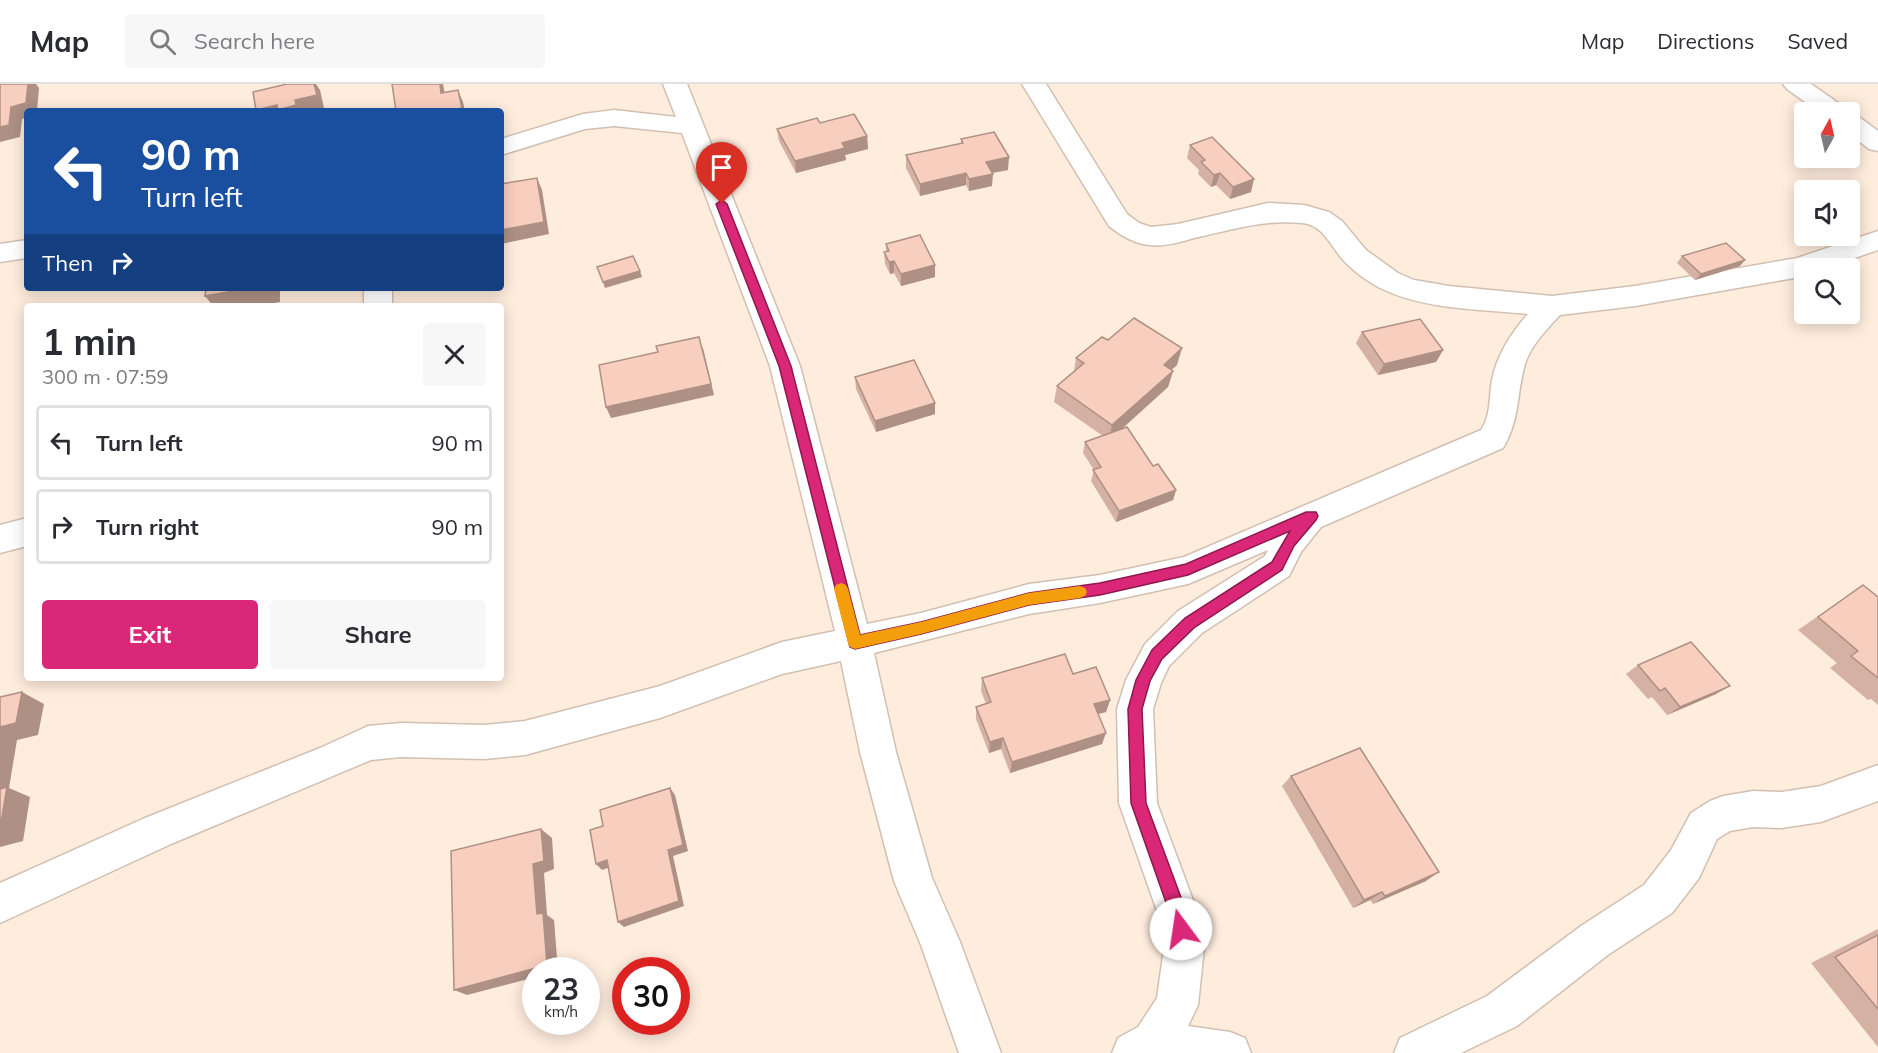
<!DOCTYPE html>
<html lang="en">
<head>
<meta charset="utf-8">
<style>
  :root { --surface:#fff; --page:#f7f7f7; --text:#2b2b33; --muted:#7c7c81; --line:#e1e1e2; --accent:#db2777 }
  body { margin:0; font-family:Mulish,sans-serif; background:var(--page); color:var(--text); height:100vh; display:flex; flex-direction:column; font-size:22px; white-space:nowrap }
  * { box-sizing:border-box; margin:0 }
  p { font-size:20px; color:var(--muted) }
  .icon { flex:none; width:33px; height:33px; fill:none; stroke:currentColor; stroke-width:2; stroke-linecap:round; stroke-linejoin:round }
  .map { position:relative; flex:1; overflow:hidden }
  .side { position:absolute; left:24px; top:219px; width:480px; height:378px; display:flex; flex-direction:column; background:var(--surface); border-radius:6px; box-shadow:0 3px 15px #0003 }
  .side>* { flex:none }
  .banner { position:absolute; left:24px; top:24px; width:480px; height:183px; border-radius:6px; box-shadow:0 3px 15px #0003; background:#1a4fa0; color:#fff; overflow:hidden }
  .needle { width:39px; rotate:8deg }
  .controls { position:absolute; left:1794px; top:18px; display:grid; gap:12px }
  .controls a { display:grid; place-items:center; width:66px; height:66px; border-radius:6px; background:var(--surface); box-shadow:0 3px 15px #0003; font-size:30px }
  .speed { position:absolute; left:522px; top:873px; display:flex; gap:12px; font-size:30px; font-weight:700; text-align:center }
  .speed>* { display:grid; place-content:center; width:78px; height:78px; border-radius:50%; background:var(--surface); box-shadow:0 3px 15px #0003; line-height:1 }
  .speed small { font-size:15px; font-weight:400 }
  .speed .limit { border:9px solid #d22; background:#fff; color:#111 }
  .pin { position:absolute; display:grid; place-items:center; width:51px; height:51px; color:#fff; margin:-62px -26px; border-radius:50% 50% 50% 0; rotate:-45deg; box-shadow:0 0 6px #0007 }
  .pin .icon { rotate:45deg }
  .me { position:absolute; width:66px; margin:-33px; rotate:346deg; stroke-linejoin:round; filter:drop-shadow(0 0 4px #0008) }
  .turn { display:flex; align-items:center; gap:21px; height:126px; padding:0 18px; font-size:27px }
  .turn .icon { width:78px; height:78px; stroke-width:2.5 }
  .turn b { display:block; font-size:42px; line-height:51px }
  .then { display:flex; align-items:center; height:57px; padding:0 18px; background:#0003; gap:12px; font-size:22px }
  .round { display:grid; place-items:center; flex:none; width:63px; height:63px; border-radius:6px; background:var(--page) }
  .head { display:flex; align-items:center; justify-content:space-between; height:102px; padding:0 18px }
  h1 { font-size:36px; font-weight:700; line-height:45px }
  .action { display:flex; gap:12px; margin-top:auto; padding:12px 18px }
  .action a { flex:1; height:69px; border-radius:6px; background:var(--accent); color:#fff; font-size:24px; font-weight:700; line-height:69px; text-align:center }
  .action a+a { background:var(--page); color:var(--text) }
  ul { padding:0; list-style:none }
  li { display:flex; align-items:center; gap:18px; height:75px; margin:0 12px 9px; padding:0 6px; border:3px solid var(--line); border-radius:6px }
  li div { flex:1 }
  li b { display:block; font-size:22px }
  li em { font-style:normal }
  header { display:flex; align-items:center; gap:36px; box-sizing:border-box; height:84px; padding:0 30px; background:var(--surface); border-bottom:2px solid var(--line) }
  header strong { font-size:28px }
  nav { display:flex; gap:33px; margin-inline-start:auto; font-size:21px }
  .search { width:420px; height:54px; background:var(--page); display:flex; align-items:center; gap:15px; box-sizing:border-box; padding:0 21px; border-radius:6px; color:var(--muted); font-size:22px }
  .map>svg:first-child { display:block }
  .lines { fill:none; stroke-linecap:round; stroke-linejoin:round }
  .minor-casing { stroke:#d1c0b1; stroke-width:3 }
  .minor { fill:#fff; fill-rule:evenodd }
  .wall { fill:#d5b1a3 }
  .shaded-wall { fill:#ae9085 }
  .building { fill:#f8cebe; stroke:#ae9085; stroke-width:1.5 }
  .route { fill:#db2777; stroke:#8e194d; stroke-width:1.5 }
  .slow { fill:#f59e0b }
</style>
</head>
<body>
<header>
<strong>Map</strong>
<div class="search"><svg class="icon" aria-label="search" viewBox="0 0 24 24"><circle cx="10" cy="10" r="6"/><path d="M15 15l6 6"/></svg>Search here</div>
<nav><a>Map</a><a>Directions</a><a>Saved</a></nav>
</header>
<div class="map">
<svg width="1878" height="969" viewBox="0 0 1878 969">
  <rect width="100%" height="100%" fill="#feecdd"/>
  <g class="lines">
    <defs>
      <g id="minor">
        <path d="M663,0h24l113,282 67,258 54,-11 108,-29 71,-9 84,-18 297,-127c10,-14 8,-33 11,-50 5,-25 19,-47 36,-66 -49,-5 -103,-4 -148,-26 -11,-6 -24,-15 -33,-24 -15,-14 -22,-39 -45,-41 -38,-4 -71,7 -108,15 -13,4 -30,9 -44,7 -15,-1 -30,-10 -41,-19l-87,-142h24l81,130 12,9 12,4 27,-3 90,-21 36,2 25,7 13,9 24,29 32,23 16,7 35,6 103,10 83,-10 162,-28 81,-27v19l-53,18h-21v7l-4,2 -165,29 -75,9c-13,14 -27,28 -34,46 -10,31 -5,57 -23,87l-182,79 -20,25 -12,24 -87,57 -33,33 -8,17 -8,26 4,94 40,108 7,37 -6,57 -10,21 42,6 15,6 6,15h-139l6,-15 20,-11 19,-29 7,-50 -7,-37 -38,-108 -2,-94 9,-29 19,-36 33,-33 87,-55 3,-6 -80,34 -88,19 -71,11 -155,39 22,99 36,126 28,64 41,111h-42l-38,-108 -27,-64 -34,-129 -19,-91 -59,13 -122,44 -135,37 -41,4 -83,-2 -30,3 -200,84 -171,79v-40l145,-65 175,-70 48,-22 33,-3 83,2 41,-4 135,-35 122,-44 53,-11 -65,-265 -88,-233 -68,-7 -29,3 -84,26v-16l82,-25 31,-4 62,7z"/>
        <path d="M1783,0h28l33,23 3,5h-28l-32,-23z"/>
        <path d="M1850,31l9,2 19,14v20l-9,-2 -19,-15z"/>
        <path d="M27,156v18l-27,4v-18z"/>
        <rect x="364" y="204" width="28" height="18"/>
        <path d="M27,434v28l-27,7v-28z"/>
        <path d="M1878,681v36l-57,21 -40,6 -28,-1 -23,4 -13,8 -18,39 -27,35 -63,41 -92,72 -56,27h-67l6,-15 87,-42 94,-70 63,-41 27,-35 20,-37 19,-12 13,-5 30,-5 28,1 40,-6z"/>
      </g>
    </defs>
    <use href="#minor" class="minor-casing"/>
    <use href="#minor" class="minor"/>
  </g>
  <g class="wall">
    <path d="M820,39l47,13 1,13 -23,6 1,5 -50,13 -17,-32 -2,-12z"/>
    <path d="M961,55l47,31 -16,3v13l-23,5 -3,-6 -46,11 -14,-28v-13l55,-11z"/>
    <path d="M1190,61l61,47 -21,7 -14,-14 -5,2 -13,-13 1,-4 -12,-12z"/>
    <path d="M886,160l49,33 -34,9 -7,-13 -4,1 -5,-10 -1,-12h2z"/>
    <path d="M1682,172l58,10 -45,14 -18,-17z"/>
    <path d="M1362,248l81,18 -7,12 -58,13 -22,-32z"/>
    <path d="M1108,256l69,25 -6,5 2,1 -5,16 -47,43 32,36 23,24 -3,10 -57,22 -25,-41 3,-11 -11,-17 2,-11 18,-6 -49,-34 3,-16 17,-15 2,-13z"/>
    <path d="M855,293l80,37 -59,18 -20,-43z"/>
    <path d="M1863,501l15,12v108l-7,-6 -3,1 -38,-32 7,-5 -39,-33z"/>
    <path d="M1638,581l78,29 -49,21 -15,-18 -4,2 -22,-25z"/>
    <path d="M1073,590l37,26 -4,12 -8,2 4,30 -92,29 -9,-24 -12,4 -13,-34v-12l10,-3 -5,-13 1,-13z"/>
    <path d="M1291,692l135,105 -53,23 -3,-4 -17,8 -71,-122z"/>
    <path d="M1878,845v118l-67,-84z"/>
  </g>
  <g class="shaded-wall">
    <path d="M28,0h8l3,4 -2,23h-10v7l-5,1 -2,18 -20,5v-15l11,-20z"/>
    <path d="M314,0h2l4,6 4,18 -13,3h-54l-1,-1 39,-10z"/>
    <path d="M440,0h3l4,21 -6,-12z"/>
    <path d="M458,6l5,12 2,9h-19z"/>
    <path d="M867,52l1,13 -23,6 1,5 -50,13 -1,-12 47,-18z"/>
    <path d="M1009,73l-1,13 -22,4v-12z"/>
    <path d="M966,89v12l-46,11v-12z"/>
    <path d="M1220,89l-4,12 -5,2 3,-12z"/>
    <path d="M993,90l-1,12 -23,5v-12z"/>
    <path d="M537,94l5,12 7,44 -48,10v-14z"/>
    <path d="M1254,95l-3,13 -21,7 3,-12z"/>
    <path d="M1745,176l-5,6 -45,14 6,-6z"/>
    <path d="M894,177v12l-4,1 -1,-12z"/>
    <path d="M935,181v12l-34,9v-12z"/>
    <path d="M640,187l2,6 -37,11 -2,-6z"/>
    <path d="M250,204h30v14l-23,4h-44l-8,-10z"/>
    <path d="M703,264l11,47 -103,23 -5,-11z"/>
    <path d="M1182,264l-5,17 -18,16 5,-16z"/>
    <path d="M1443,266l-7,12 -58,13 6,-11z"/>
    <path d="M1173,287l-5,16 -59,53 3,-15z"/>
    <path d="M935,319v11l-59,18 -1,-11z"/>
    <path d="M1176,406l-3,10 -57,22 3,-11z"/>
    <path d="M1730,602l-14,8 -49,21 13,-8z"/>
    <path d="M22,608l22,12 -6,31 -21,5 -8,48 21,9 -7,44 -23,6v-120z"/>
    <path d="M1110,616l-4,12 -16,4 4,-12z"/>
    <path d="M1106,649l-4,11 -92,29 2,-11z"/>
    <path d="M1003,654l-2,11 -12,4 1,-11z"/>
    <path d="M670,704l5,7 13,56 -15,5 11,50 -60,21 -6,-5z"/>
    <path d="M541,745l11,9 2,31 -10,4 3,42 7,5 4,50h-22v7l-69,18 -13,-5 79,-126z"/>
    <path d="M607,776l6,6 -11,4 -6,-6z"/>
    <path d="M1439,788l-13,9 -53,23 12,-8z"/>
    <path d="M1382,808l-12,8 -17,8 11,-8z"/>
  </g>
  <g class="building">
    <path d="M0,0h28l-2,19 -15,4 -2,18 -9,2z"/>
    <path d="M287,0h27l3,11 -22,5 1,5 -18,5 -1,-5 -21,5 -3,-18z"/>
    <path d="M392,0h48l1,9 17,-3 4,18 -16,3h-50z"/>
    <path d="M854,30l13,22 -25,7 3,5 -50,13 -18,-32 40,-11 3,5z"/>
    <path d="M994,48l15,25 -23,5 7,12 -24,5 -3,-6 -46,11 -14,-29 57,-12 -2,-4z"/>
    <path d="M1212,53l42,42 -21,8 -13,-14 -6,2 -13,-13 4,-2 -15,-15z"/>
    <path d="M537,94l7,44 -43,8v-46z"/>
    <path d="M920,151l15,30 -34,9 -7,-13 -5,1 -5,-10 5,-1 -3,-7z"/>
    <path d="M1726,159l19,17 -44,14 -19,-18z"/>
    <path d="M633,172l7,15 -37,11 -6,-15z"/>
    <path d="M206,204h44l-45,8z"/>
    <path d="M1134,234l48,30 -18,17 9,6 -61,54 -55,-39 27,-23 -8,-5 26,-21 6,3z"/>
    <path d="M1420,235l23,31 -59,14 -22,-32z"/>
    <path d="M699,253l12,47 -105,23 -7,-42 59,-13 -2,-6z"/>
    <path d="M914,276l21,43 -60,18 -20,-44z"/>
    <path d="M1127,343l26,39 5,-2 18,26 -57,21 -26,-41 8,-3 -16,-25z"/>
    <path d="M1863,501l15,12v81l-27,-22 7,-5 -40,-34z"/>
    <path d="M1691,558l39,44 -50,21 -15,-19 -5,3 -22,-26z"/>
    <path d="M1065,570l8,20 23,-7 14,33 -16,4 12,29 -94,29 -9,-24 -13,4 -14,-35 15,-5 -9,-24z"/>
    <path d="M22,608l-6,31 -16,4v-30z"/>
    <path d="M1360,664l79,124 -54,24 -3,-4 -18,8 -73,-124z"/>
    <path d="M7,703l-7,41v-39z"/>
    <path d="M670,704l13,57 -15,5 11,51 -61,21 -11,-62 -11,4 -6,-34 13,-4 -3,-16z"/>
    <path d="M541,745l3,32 -11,3 4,50 6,-1 4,52 -93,25 -3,-139z"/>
    <path d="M1878,851v74l-43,-52z"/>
  </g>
  <path class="route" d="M722,116l5,4 64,162 69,269 61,-13 108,-29 71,-10 86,-19 120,-52h10l2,4 -2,4 -22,26 -12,24 -87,57 -33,32 -12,22 -8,28 4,94 40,108 3,18 -3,6 -5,3 -6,-3 -6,-24 -38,-108 -3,-94 8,-29 16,-30 33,-32 87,-56 18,-31 -102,44 -88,20 -71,10 -108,29 -66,15 -5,-2 -71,-281 -63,-162z"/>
  <path class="slow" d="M841,499l5,2 2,4 12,46 61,-13 108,-29 51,-7 5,2 2,4 -2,4 -5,2 -51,7 -108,29 -66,15 -5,-2 -2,-4 -14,-54 2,-4z"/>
</svg>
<div class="controls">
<a><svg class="needle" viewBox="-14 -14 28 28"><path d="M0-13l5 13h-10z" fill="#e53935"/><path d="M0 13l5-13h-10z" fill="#7c7c81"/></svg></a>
<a><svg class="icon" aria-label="sound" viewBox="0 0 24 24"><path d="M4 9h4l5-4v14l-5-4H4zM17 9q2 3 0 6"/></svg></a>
<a><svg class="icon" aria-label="search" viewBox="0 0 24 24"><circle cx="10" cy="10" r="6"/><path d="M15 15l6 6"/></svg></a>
</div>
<div class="speed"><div>23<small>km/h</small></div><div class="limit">30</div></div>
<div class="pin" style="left:722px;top:120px;background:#d93025"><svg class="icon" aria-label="arrive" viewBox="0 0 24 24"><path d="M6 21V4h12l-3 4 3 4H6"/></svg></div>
<svg class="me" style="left:1181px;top:845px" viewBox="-20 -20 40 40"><circle r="19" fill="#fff"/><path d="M0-13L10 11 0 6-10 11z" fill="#db2777"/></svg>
<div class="banner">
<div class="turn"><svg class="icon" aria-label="left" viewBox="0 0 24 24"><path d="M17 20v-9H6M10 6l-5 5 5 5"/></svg><div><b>90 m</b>Turn left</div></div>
<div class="then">Then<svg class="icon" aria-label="right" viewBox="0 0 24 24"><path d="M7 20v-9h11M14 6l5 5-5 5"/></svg></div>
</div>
<section class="side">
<div class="head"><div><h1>1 min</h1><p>300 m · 07:59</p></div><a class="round"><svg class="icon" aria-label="close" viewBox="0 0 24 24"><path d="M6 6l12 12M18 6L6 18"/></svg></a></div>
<ul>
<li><svg class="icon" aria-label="left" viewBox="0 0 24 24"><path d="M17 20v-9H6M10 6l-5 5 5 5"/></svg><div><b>Turn left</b></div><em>90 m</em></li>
<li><svg class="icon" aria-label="right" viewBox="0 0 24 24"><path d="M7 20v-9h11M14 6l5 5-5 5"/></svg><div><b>Turn right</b></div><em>90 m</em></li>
</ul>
<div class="action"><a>Exit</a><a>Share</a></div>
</section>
</div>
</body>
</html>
